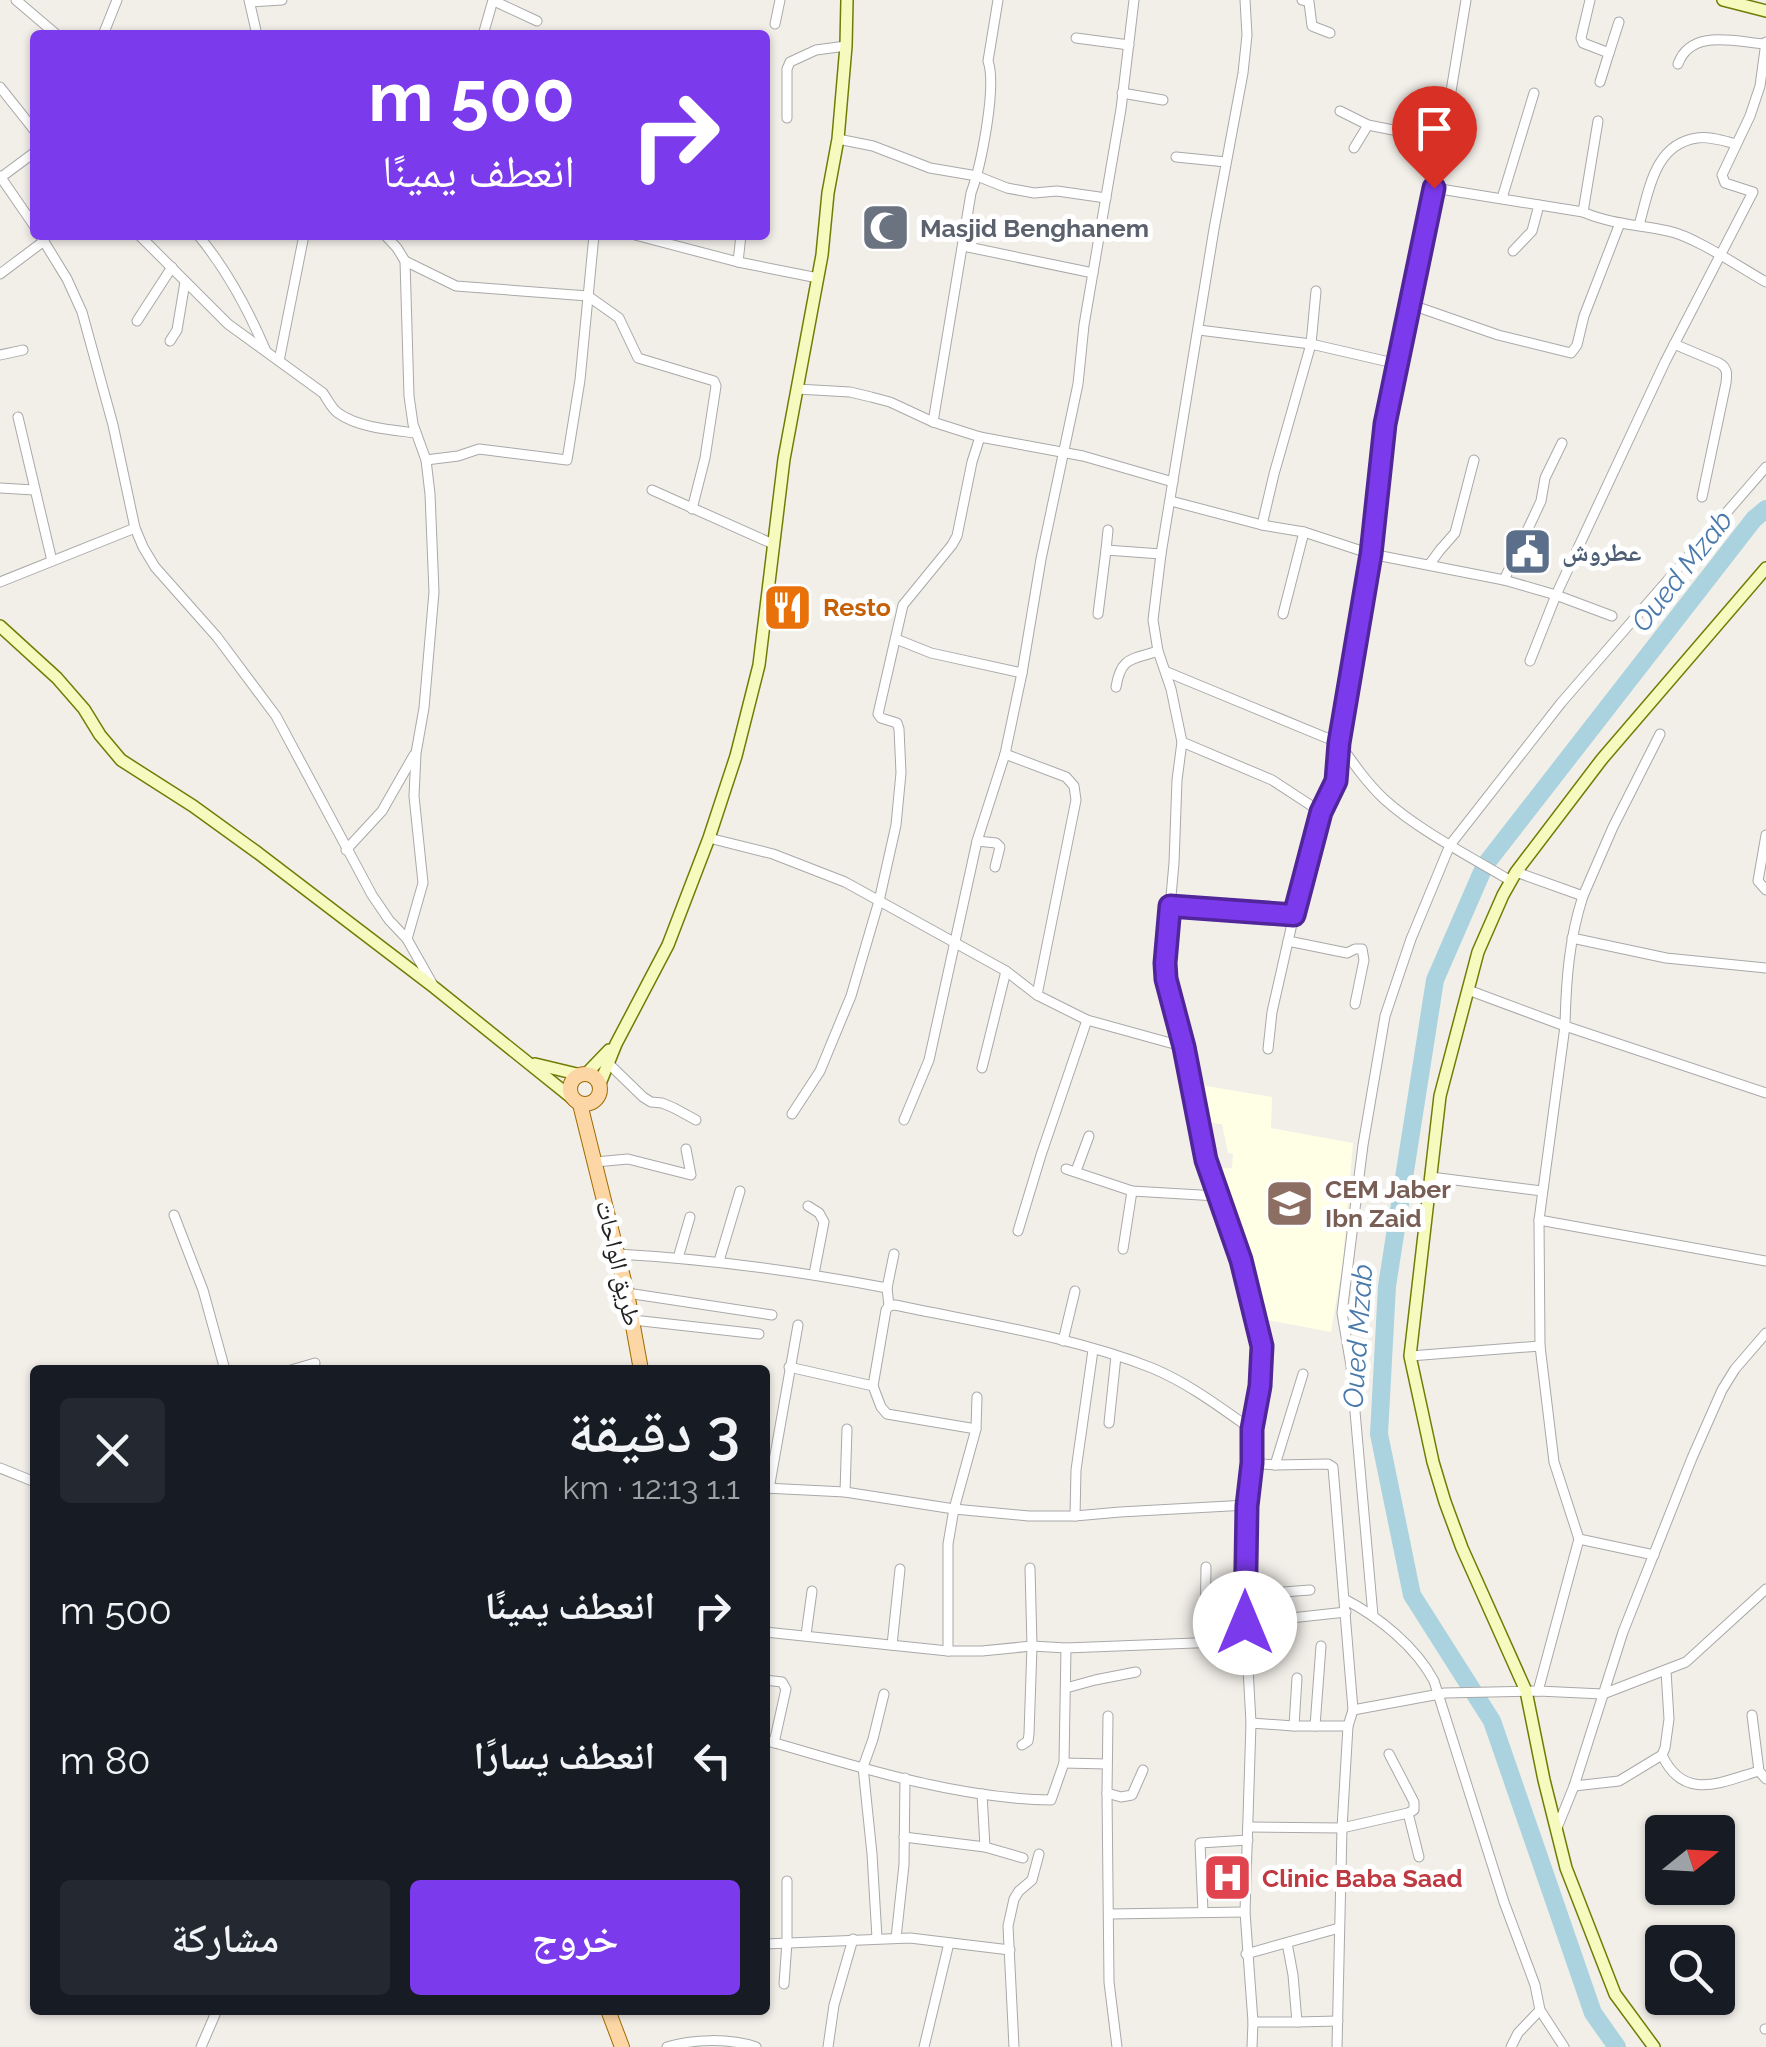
<!DOCTYPE html>
<html lang="ar">
<head>
<meta charset="utf-8">
<style>
  :root { --surface:#171b24; --page:#242831; --text:#f1f3f6; --muted:#9ea1a6; --accent:#7c3aed }
  body { margin:0; font-family:Raleway,"Noto Naskh Arabic",sans-serif; background:var(--page); color:var(--text); direction:rtl; height:100vh; display:flex; flex-direction:column; font-size:38px; white-space:nowrap }
  * { box-sizing:border-box; margin:0 }
  p { font-size:32px; color:var(--muted) }
  .icon { flex:none; width:55px; height:55px; fill:none; stroke:currentColor; stroke-width:2; stroke-linecap:round; stroke-linejoin:round }
  .map { position:relative; flex:1; overflow:hidden; direction:ltr }
  .side { position:absolute; left:30px; top:1365px; width:740px; height:650px; display:flex; flex-direction:column; background:var(--surface); border-radius:10px; box-shadow:0 2px 8px #0004; direction:rtl }
  .side>* { flex:none }
  .banner { position:absolute; left:30px; top:30px; width:740px; height:210px; border-radius:10px; box-shadow:0 2px 8px #0004; direction:rtl; background:#7c3aed; color:#fff; overflow:hidden }
  .needle { width:65px; rotate:72deg }
  .fabs { position:absolute; left:1645px; top:1815px; display:grid; gap:20px }
  .fabs a { display:grid; place-items:center; width:90px; height:90px; border-radius:10px; background:var(--surface); box-shadow:0 2px 8px #0004; font-size:50px }
  .pin { position:absolute; display:grid; place-items:center; width:85px; height:85px; color:#fff; margin:-102px -42px; border-radius:50% 50% 50% 0; rotate:-45deg; box-shadow:0 0 10px #0007 }
  .pin .icon { rotate:45deg }
  .me { position:absolute; width:110px; margin:-55px; rotate:0deg; stroke-linejoin:round; filter:drop-shadow(0 0 8px #0008) }
  .turn { display:flex; align-items:center; gap:35px; height:210px; padding:0 30px; font-size:45px }
  .turn .icon { width:130px; height:130px; stroke-width:2.5 }
  .turn b { display:block; font-size:70px; line-height:85px }
  .round { display:grid; place-items:center; flex:none; width:105px; height:105px; border-radius:10px; background:var(--page) }
  .summary { display:flex; align-items:center; justify-content:space-between; height:170px; padding:0 30px }
  h1 { font-size:60px; font-weight:600; line-height:75px }
  .action { display:flex; gap:20px; margin-top:auto; padding:20px 30px }
  .action a { flex:1; height:115px; border-radius:10px; background:var(--accent); color:#fff; font-size:40px; font-weight:600; line-height:115px; text-align:center }
  .action a+a { background:var(--page); color:var(--text) }
  ul { padding:0; list-style:none }
  li { display:flex; align-items:center; gap:30px; height:150px; padding:0 30px }
  li div { flex:1 }
  li b { display:block; font-size:38px }
  li em { font-style:normal }
  .map>svg:first-child { display:block }
  .education { fill:#ffffe5 }
  .lines { fill:none; stroke-linecap:round; stroke-linejoin:round }
  .river { stroke:#aad3df; stroke-width:18 }
  .street-casing { stroke:#a9a9a9; stroke-width:11 }
  .secondary-casing { stroke:#707d05; stroke-width:14 }
  .primary-casing { stroke:#a06b00; stroke-width:16 }
  .street { stroke:#fff; stroke-width:9 }
  .secondary { stroke:#f7fabf; stroke-width:11 }
  .primary { stroke:#fcd6a4; stroke-width:14 }
  .route-casing { stroke:#51269a; stroke-width:25 }
  .route { stroke:#7c3aed; stroke-width:18 }
  .labels { text-anchor:middle; dominant-baseline:central; stroke-width:10; stroke-linejoin:round; paint-order:stroke }
  .worship-label { font-size:25px; font-weight:bold; fill:#5b616d; stroke:#fff; text-anchor:start }
  .service-label { font-size:25px; font-weight:bold; fill:#4e5e75; stroke:#fff; text-anchor:start }
  .food-label { font-size:25px; font-weight:bold; fill:#c56008; stroke:#fff; text-anchor:start }
  .education-label { font-size:25px; font-weight:bold; fill:#785e54; stroke:#fff; text-anchor:start }
  .street-label { font-size:25px; fill:#222; stroke:#fff }
  .health-label { font-size:25px; font-weight:bold; fill:#be3a42; stroke:#fff; text-anchor:start }
  .water-label { font-size:28px; font-style:italic; fill:#4a7aab; stroke:#fff }
</style>
</head>
<body>
<div class="map">
<svg width="1766" height="2047" viewBox="0 0 1766 2047">
  <rect width="100%" height="100%" fill="#f2efe9"/>
  <path class="education" d="M1200,1085l72,12 -1,31 82,15 -10,118 -12,71 -63,-12 -15,-65 -10,-17 -21,-70h10l1,-14 -5,-1 -6,-29 -12,-1z"/>
  <g class="lines">
    <path class="river" d="M1617,2047l-24,-34 -101,-292 -80,-126 -33,-161 8,-148 48,-306 50,-115 269,-346 12,-10"/>
    <defs>
      <g id="street">
        <path d="M16,0l41,35"/>
        <path d="M249,0l8,35"/>
        <path d="M1302,0l7,2 3,24 18,7"/>
        <path d="M1590,0l-9,38 2,5 26,10 -9,29"/>
        <path d="M494,1l43,20"/>
        <path d="M250,2l32,-2"/>
        <path d="M775,24l5,-24"/>
        <path d="M103,35l14,-35"/>
        <path d="M483,35l10,-35"/>
        <path d="M1076,38l53,7"/>
        <path d="M1609,53l10,-31"/>
        <path d="M1678,64c13,-36 58,-22 87,-20"/>
        <path d="M0,87l35,44"/>
        <path d="M1122,93l41,7"/>
        <path d="M1340,111l28,14 75,15"/>
        <path d="M787,118v-49l3,-7 26,-12 30,-4"/>
        <path d="M838,139l35,7 57,22 47,8 30,12 27,5 23,-2 49,7"/>
        <path d="M1354,148l14,-23"/>
        <path d="M1176,157l50,5"/>
        <path d="M0,176l35,51"/>
        <path d="M0,178l35,-26"/>
        <path d="M1434,188l149,24c27,12 57,13 85,19 26,5 73,37 98,51"/>
        <path d="M1502,198l32,-105"/>
        <path d="M1583,212l15,-91"/>
        <path d="M1639,225c10,-34 15,-81 58,-87 12,-2 27,3 39,6"/>
        <path d="M40,235l27,44 15,33 31,113 22,103 8,19 12,20 62,70 59,79 96,179 17,25 18,19"/>
        <path d="M139,235l89,89 95,69c5,7 8,15 15,20 21,15 54,17 78,20"/>
        <path d="M198,235c29,35 49,72 67,114"/>
        <path d="M385,235l12,13 8,13 4,135 4,28 13,36 4,34 4,98 -10,116 -8,45 -2,43 9,87 -16,56 26,46"/>
        <path d="M635,235l103,27 80,16"/>
        <path d="M963,246l130,27"/>
        <path d="M1513,251l19,-20 7,-26"/>
        <path d="M405,261l51,25 132,10 31,22 19,40 76,23 2,5 -11,72 -13,51"/>
        <path d="M738,262l3,-27"/>
        <path d="M0,274l44,-33"/>
        <path d="M1409,304l89,31 73,18 6,-8 7,-29 36,-93"/>
        <path d="M137,321l35,-54"/>
        <path d="M1199,330l112,14 87,20"/>
        <path d="M170,341l7,-11 8,-48"/>
        <path d="M1674,344l45,19c9,5 8,11 7,20l-24,114"/>
        <path d="M0,355l23,-5"/>
        <path d="M279,361l25,-126"/>
        <path d="M797,389l53,3 21,5 19,5 43,20 47,15 103,19 90,26"/>
        <path d="M18,417l34,144"/>
        <path d="M933,422l38,-229c10,-27 26,-106 17,-132l10,-61"/>
        <path d="M426,460l32,-4 21,-7 88,11 13,-80 14,-145"/>
        <path d="M0,488l34,2"/>
        <path d="M652,490l121,54"/>
        <path d="M1171,501l91,24 42,7 67,22 133,26 52,15 56,21"/>
        <path d="M1262,525l12,-51 37,-130 5,-53"/>
        <path d="M1106,550l2,-20"/>
        <path d="M1429,565l11,-15 15,-17 19,-73"/>
        <path d="M1504,580l37,-79 4,-23 17,-35"/>
        <path d="M0,582l135,-54"/>
        <path d="M1098,614l8,-64 55,4"/>
        <path d="M1283,614l21,-82"/>
        <path d="M896,639l35,14 91,20"/>
        <path d="M1530,661l26,-66 109,-233 88,-170 -28,-9 -3,-8 28,-59 10,-30 6,-44"/>
        <path d="M1167,672l172,71c14,20 28,40 45,56 34,31 87,58 127,82"/>
        <path d="M1116,687c5,-31 16,-27 42,-36"/>
        <path d="M1182,742l90,38 49,32"/>
        <path d="M1005,754l61,23 8,9 2,14 -39,195"/>
        <path d="M1766,835l-8,46 8,9"/>
        <path d="M709,838l64,16 72,28 161,89 31,24 50,25 98,27 20,113 36,100 21,86 -2,40 -9,43 1,34 -5,42 -127,7 -45,4h-46l-75,-7 -109,-17 -80,-4"/>
        <path d="M977,841l19,2 4,4 -5,20"/>
        <path d="M346,850l36,-39 32,-56"/>
        <path d="M1516,872l67,24c-14,43 -17,85 -18,130l201,67"/>
        <path d="M1583,896l30,-69 47,-93"/>
        <path d="M1170,907l124,8"/>
        <path d="M1572,938l94,20 100,10"/>
        <path d="M1288,941l59,12 8,-4h7l2,11 -9,44"/>
        <path d="M1468,990l97,36 -26,194 1,126 14,116 25,77 -41,152"/>
        <path d="M1185,1047l-18,-68 -2,-16 9,-100 3,-83 5,-38 -11,-53 -13,-38 -5,-31 8,-66 53,-325 29,-156 4,-38 -2,-35"/>
        <path d="M1268,1049l4,-37 22,-97 27,-103 15,-31 3,-38 32,-189 14,-130 58,-284 23,-140"/>
        <path d="M608,1063l35,34 8,5 11,1 12,5 22,12"/>
        <path d="M982,1068l24,-97"/>
        <path d="M792,1114l28,-43 31,-75 28,-95 17,-76 5,-52 -2,-44 -2,-6 -16,-5 -3,-4 25,-109 49,-60 5,-9 15,-74 8,-25"/>
        <path d="M904,1120l25,-60 48,-219 28,-87 17,-81 19,-114 37,-175 6,-59 37,-216 13,-109"/>
        <path d="M595,1162l33,-3 63,16 -5,-26"/>
        <path d="M1066,1169l66,22 85,5"/>
        <path d="M1076,1171l13,-35"/>
        <path d="M1431,1177l111,14"/>
        <path d="M808,1206l11,7 5,9 -10,52"/>
        <path d="M174,1215l29,75 22,80"/>
        <path d="M1539,1220l227,41"/>
        <path d="M1018,1231l23,-76 46,-135"/>
        <path d="M1123,1249l9,-58"/>
        <path d="M617,1254c91,5 180,17 270,34"/>
        <path d="M678,1258l12,-41"/>
        <path d="M719,1261l21,-70"/>
        <path d="M627,1293l145,22"/>
        <path d="M889,1306l-2,-18 7,-34"/>
        <path d="M633,1320l126,14"/>
        <path d="M1063,1341l12,-50"/>
        <path d="M1410,1356l130,-10"/>
        <path d="M789,1367l84,19 8,21 6,7 89,15"/>
        <path d="M291,1370l24,-7"/>
        <path d="M873,1386l13,-76 3,-4 6,-1c85,18 175,31 257,63 36,15 68,39 99,61"/>
        <path d="M1109,1423l7,-67"/>
        <path d="M1252,1463l23,2 53,-1 5,3 20,243"/>
        <path d="M1275,1465l28,-91"/>
        <path d="M0,1468l35,14"/>
        <path d="M769,1489l29,-164"/>
        <path d="M845,1492l2,-63"/>
        <path d="M1247,1505l-3,90 7,128 -6,189 8,110 -1,25"/>
        <path d="M1075,1516l1,-46 17,-120"/>
        <path d="M1579,1539l75,16"/>
        <path d="M1244,1595l66,-5"/>
        <path d="M1346,1600c33,17 70,47 88,81l70,221 31,83 5,25 24,37"/>
        <path d="M1373,1616l-22,-250 -9,-53 21,-168 22,-129 26,-77 39,-94 111,-142 205,-236"/>
        <path d="M1245,1623l101,-11"/>
        <path d="M765,1632l183,19h34l50,-5 34,2 180,-7"/>
        <path d="M806,1635l6,-44"/>
        <path d="M1205,1641l1,-74"/>
        <path d="M892,1645l8,-76"/>
        <path d="M948,1651v-107l6,-35 22,-80 1,-32"/>
        <path d="M765,1680l17,2 4,7 -12,54"/>
        <path d="M1066,1688l29,-8 41,-8"/>
        <path d="M1752,1715l7,56 7,8"/>
        <path d="M1108,1716l-1,77 2,189 8,65"/>
        <path d="M1251,1723l43,3h54"/>
        <path d="M1294,1726l3,-48"/>
        <path d="M1315,1726l6,-80"/>
        <path d="M765,1740c89,26 193,59 286,60l13,-37 2,-115"/>
        <path d="M1022,1745l6,-4 1,-7 3,-88 -2,-78"/>
        <path d="M1662,1755c22,47 59,27 97,16"/>
        <path d="M1064,1763l43,1"/>
        <path d="M1574,1786l45,-5 43,-26 3,-7 4,-29 -3,-48"/>
        <path d="M1107,1793l14,4 11,-2 11,-25"/>
        <path d="M982,1794l3,53"/>
        <path d="M1408,1813l11,44"/>
        <path d="M1248,1827l94,1 66,-15 6,-3v-8l-25,-48"/>
        <path d="M1557,1828l17,-42 49,-154 69,-174 30,-68 13,-21 31,-36"/>
        <path d="M904,1837l81,10 38,11"/>
        <path d="M1203,1912l-3,-69 48,-3"/>
        <path d="M1109,1914l136,-2"/>
        <path d="M877,1938l-5,-84 -9,-87 10,-28 11,-45"/>
        <path d="M896,1938l8,-73 1,-87"/>
        <path d="M1287,1943l6,32 4,47 41,-1"/>
        <path d="M765,1944l145,-6 100,12"/>
        <path d="M1246,1954l93,-26"/>
        <path d="M784,1984l3,-42v-61"/>
        <path d="M1253,2022h44"/>
        <path d="M1765,2029h1"/>
        <path d="M201,2047l16,-37"/>
        <path d="M667,2047c25,-8 63,-9 89,0"/>
        <path d="M828,2047l6,-42 19,-66"/>
        <path d="M924,2047l25,-104"/>
        <path d="M1014,2047l-6,-121 6,-27 5,-8 13,-11 7,-26"/>
        <path d="M1337,2047l5,-219 6,-102 5,-16 92,-17 93,-2 65,3 83,-32 80,-73"/>
        <path d="M1511,2047l7,-14 22,-23"/>
      </g>
      <g id="secondary">
        <path d="M1723,0l43,11"/>
        <path d="M0,626l57,52 27,31 16,26 21,25 72,46 65,47 177,135 137,110"/>
        <path d="M535,1064l46,11"/>
        <path d="M586,1074l23,-24"/>
        <path d="M599,1086l17,-42 52,-99 41,-107 27,-82 23,-91 25,-206 38,-204 6,-62 10,-54 8,-93 1,-46"/>
        <path d="M1654,2047l-39,-53 -49,-126 -22,-88 -18,-89 -64,-143 -17,-46 -12,-40 -23,-106 30,-260 38,-144 25,-57 13,-23 86,-113 164,-191"/>
      </g>
      <g id="primary">
        <circle cx="585" cy="1089" r="15"/>
        <path d="M580,1104l47,189 14,77"/>
        <path d="M608,2010l14,37"/>
      </g>
    </defs>
    <use href="#street" class="street-casing"/>
    <use href="#secondary" class="secondary-casing"/>
    <use href="#primary" class="primary-casing"/>
    <use href="#street" class="street"/>
    <use href="#secondary" class="secondary"/>
    <use href="#primary" class="primary"/>
  </g>
  <g class="lines">
    <defs>
      <path id="route" d="M1245,1623l2,-117 5,-43v-34l8,-43 2,-40 -21,-86 -35,-100 -22,-113 -18,-68 -1,-16 5,-57 124,9 27,-103 15,-31 3,-38 32,-189 14,-130 49,-236"/>
    </defs>
    <use href="#route" class="route-casing"/>
    <use href="#route" class="route"/>
  </g>
  <defs>
    <symbol id="mosque-square" viewBox="-11 -11 22 22"><rect x="-9" y="-9" width="18" height="18" rx="4" fill="#6b7280" stroke="#fff"/><path d="M3.5-4.9A6 6 0 1 0 3.5 4.9A5 5 0 1 1 3.5-4.9Z" fill="#fff"/></symbol>
    <symbol id="civic-square" viewBox="-11 -11 22 22"><rect x="-9" y="-9" width="18" height="18" rx="4" fill="#5c6f8a" stroke="#fff"/><path d="M-.6-6.5H3V-4.5H.6V-3L4-1V1h2V6H-6V1h2V-1L-.6-3ZM-1.2 2.5V6h2.4V2.5Z" fill="#fff"/></symbol>
    <symbol id="restaurant-square" viewBox="-11 -11 22 22"><rect x="-9" y="-9" width="18" height="18" rx="4" fill="#e8710a" stroke="#fff"/><path d="M-5-6h1v4h1v-4h1v4h1v-4h1v5L-1.5 .5V6h-2V.5L-5-1ZM5-6V6H3V1.5H1.5Q1.5-4 5-6Z" fill="#fff"/></symbol>
    <symbol id="school-square" viewBox="-11 -11 22 22"><rect x="-9" y="-9" width="18" height="18" rx="4" fill="#8d6e63" stroke="#fff"/><path d="M0-5L7-2L0 1L-7-2ZM-4 1L0 2.5L4 1V4Q0 6-4 4Z" fill="#fff"/></symbol>
    <symbol id="hospital-square" viewBox="-11 -11 22 22"><rect x="-9" y="-9" width="18" height="18" rx="4" fill="#e0444e" stroke="#fff"/><path d="M-5-5h3v3.5h4V-5h3V5h-3V1.5h-4V5h-3Z" fill="#fff"/></symbol>
  </defs>
  <g fill-rule="evenodd">
    <use href="#mosque-square" x="858" y="200" width="55" height="55"/>
    <use href="#civic-square" x="1500" y="524" width="55" height="55"/>
    <use href="#restaurant-square" x="760" y="580" width="55" height="55"/>
    <use href="#school-square" x="1262" y="1176" width="55" height="55"/>
    <use href="#hospital-square" x="1200" y="1850" width="55" height="55"/>
  </g>
  <g class="labels">
    <g class="worship-label">
      <text x="920" y="228">Masjid Benghanem</text>
    </g>
    <g class="service-label">
      <text x="1562" y="552">عطروش</text>
    </g>
    <g class="food-label">
      <text x="823" y="607">Resto</text>
    </g>
    <g class="education-label">
      <text x="1325" y="1189">CEM Jaber<tspan x="1325" dy="29">Ibn Zaid</tspan></text>
    </g>
    <g class="street-label">
      <text transform="translate(619 1263) rotate(77)">طريق الواحات</text>
    </g>
    <g class="health-label">
      <text x="1262" y="1878">Clinic Baba Saad</text>
    </g>
    <g class="water-label">
      <text transform="translate(1682 571) rotate(-52)">Oued Mzab</text>
      <text transform="translate(1358 1336) rotate(-86)">Oued Mzab</text>
    </g>
  </g>
</svg>
<div class="fabs">
<a><svg class="needle" viewBox="-14 -14 28 28"><path d="M0-13l5 13h-10z" fill="#e53935"/><path d="M0 13l5-13h-10z" fill="#9ea1a6"/></svg></a>
<a><svg class="icon" aria-label="search" viewBox="0 0 24 24"><circle cx="10" cy="10" r="6"/><path d="M15 15l6 6"/></svg></a>
</div>
<div class="pin" style="left:1434px;top:188px;background:#d93025"><svg class="icon" aria-label="arrive" viewBox="0 0 24 24"><path d="M6 21V4h12l-3 4 3 4H6"/></svg></div>
<svg class="me" style="left:1245px;top:1623px" viewBox="-20 -20 40 40"><circle r="19" fill="#fff"/><path d="M0-13L10 11 0 6-10 11z" fill="#7c3aed"/></svg>
<div class="banner">
<div class="turn"><svg class="icon" aria-label="right" viewBox="0 0 24 24"><path d="M7 20v-9h11M14 6l5 5-5 5"/></svg><div><b>500 m</b>انعطف يمينًا</div></div>
</div>
<section class="side">
<div class="summary"><div><h1>3 دقيقة</h1><p>1.1 km · 12:13</p></div><a class="round"><svg class="icon" aria-label="close" viewBox="0 0 24 24"><path d="M6 6l12 12M18 6L6 18"/></svg></a></div>
<ul>
<li><svg class="icon" aria-label="right" viewBox="0 0 24 24"><path d="M7 20v-9h11M14 6l5 5-5 5"/></svg><div><b>انعطف يمينًا</b></div><em>500 m</em></li>
<li><svg class="icon" aria-label="left" viewBox="0 0 24 24"><path d="M17 20v-9H6M10 6l-5 5 5 5"/></svg><div><b>انعطف يسارًا</b></div><em>80 m</em></li>
</ul>
<div class="action"><a>خروج</a><a>مشاركة</a></div>
</section>
</div>
</body>
</html>
